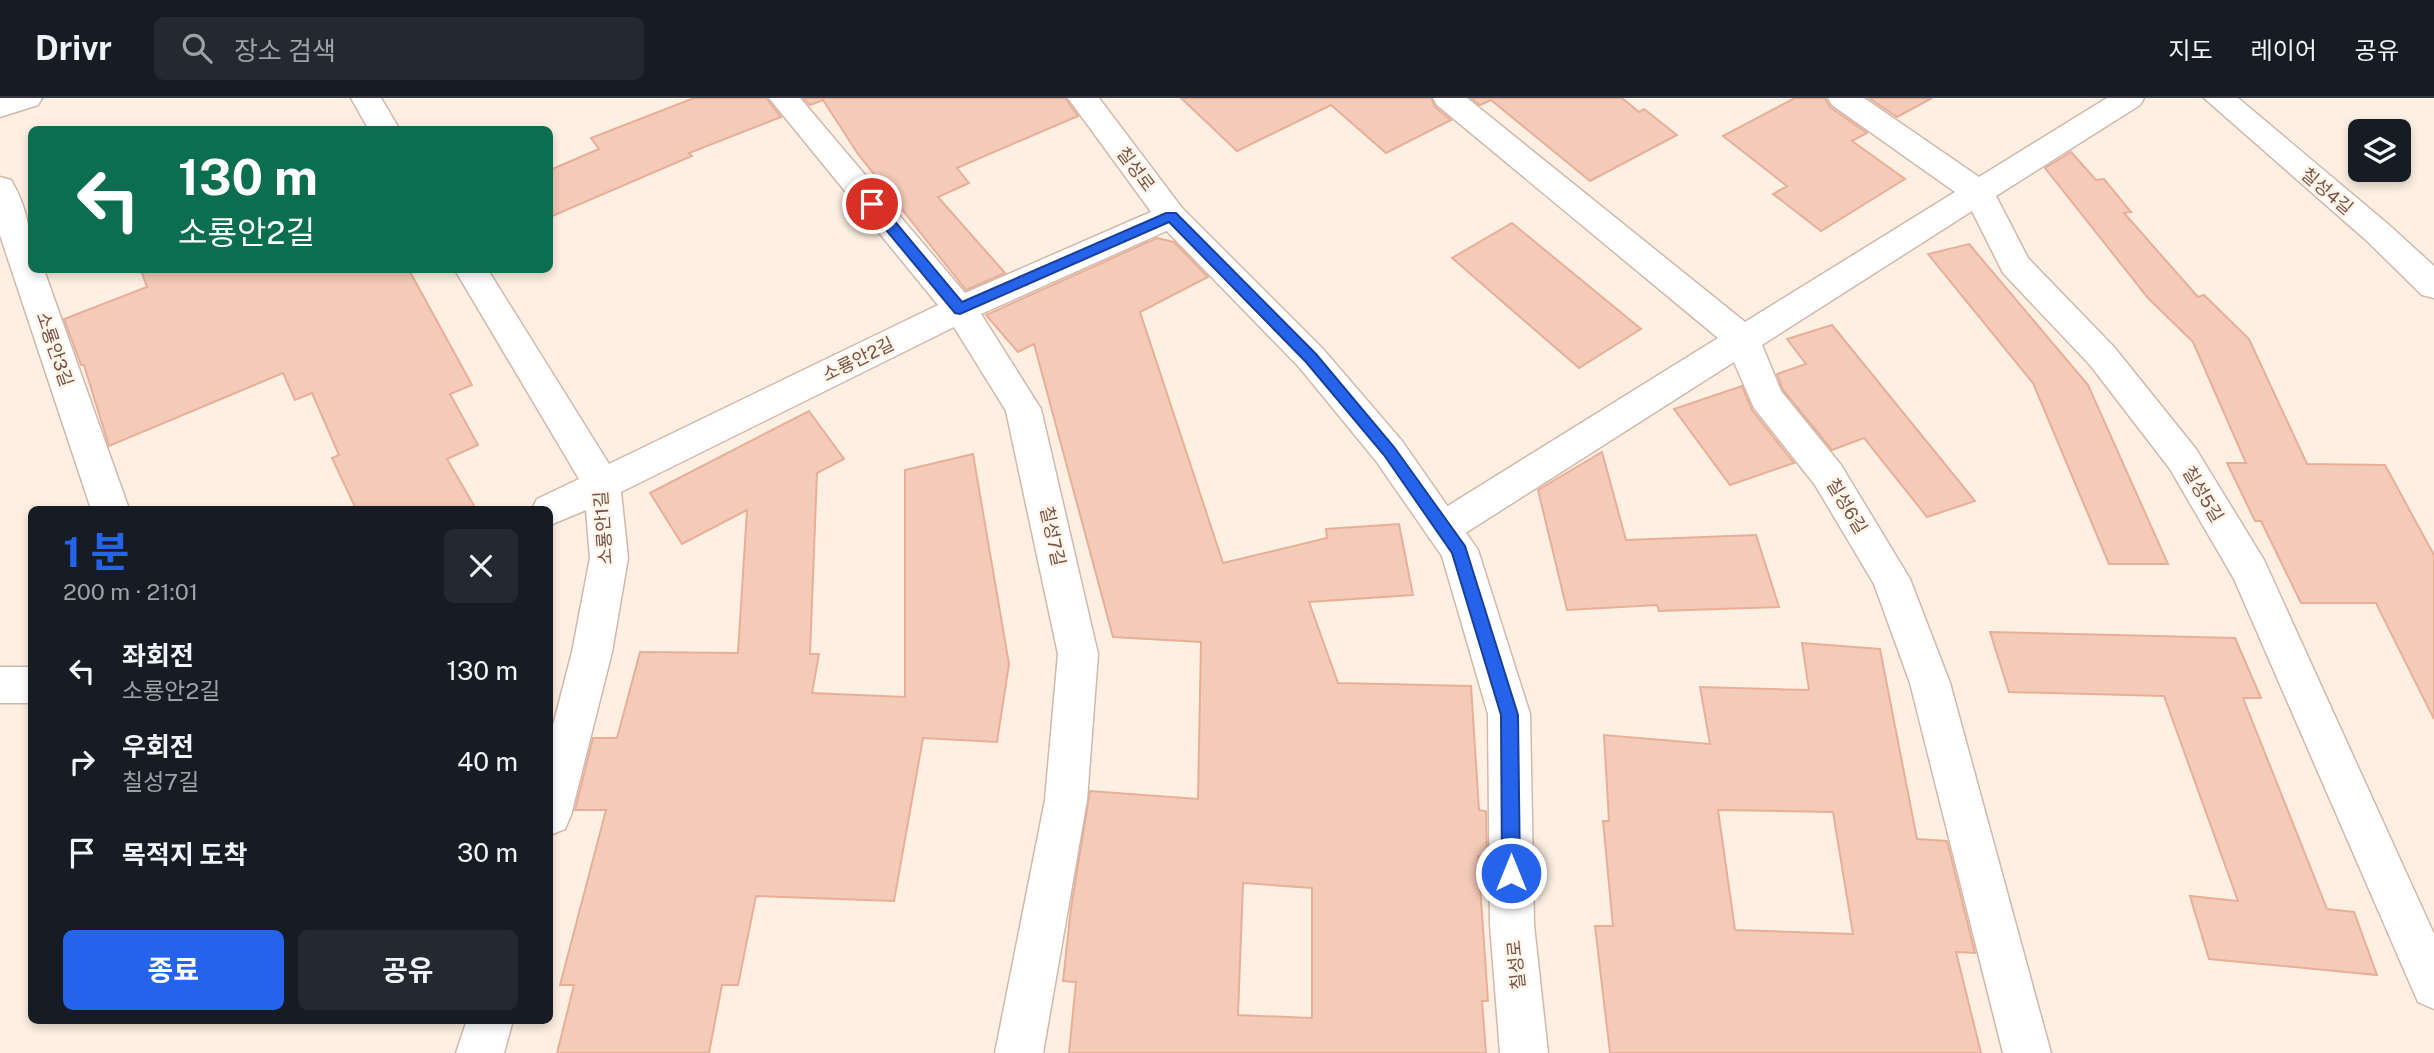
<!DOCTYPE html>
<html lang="ko">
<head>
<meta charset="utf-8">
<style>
  :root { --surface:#171b24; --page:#242831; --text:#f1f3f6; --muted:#9ea1a6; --line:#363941; --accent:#2563eb }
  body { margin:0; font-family:"Public Sans","Noto Sans KR",sans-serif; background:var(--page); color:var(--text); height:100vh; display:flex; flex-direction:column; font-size:26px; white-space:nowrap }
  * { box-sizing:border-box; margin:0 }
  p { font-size:23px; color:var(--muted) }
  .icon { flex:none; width:38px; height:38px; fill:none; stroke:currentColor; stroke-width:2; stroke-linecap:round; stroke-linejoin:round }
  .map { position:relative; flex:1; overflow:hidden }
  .sheet { position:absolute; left:28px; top:408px; width:525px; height:518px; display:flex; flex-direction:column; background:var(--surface); border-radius:10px; box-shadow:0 4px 10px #0003 }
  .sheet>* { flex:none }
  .top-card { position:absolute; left:28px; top:28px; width:525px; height:147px; border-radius:10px; box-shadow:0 4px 10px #0003; background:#0b6e4f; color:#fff; overflow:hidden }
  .tools { position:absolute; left:2348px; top:21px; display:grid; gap:14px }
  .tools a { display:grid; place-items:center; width:63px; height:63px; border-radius:10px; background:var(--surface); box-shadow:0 4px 10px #0003; font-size:35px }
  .pin { position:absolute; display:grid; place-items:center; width:60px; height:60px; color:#fff; margin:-30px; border:4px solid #fff; border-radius:50%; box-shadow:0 2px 7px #0007 }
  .me { position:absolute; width:77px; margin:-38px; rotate:0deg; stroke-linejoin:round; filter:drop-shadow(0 0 5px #0008) }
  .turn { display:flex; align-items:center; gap:24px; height:147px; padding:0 35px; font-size:32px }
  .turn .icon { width:91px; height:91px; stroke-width:2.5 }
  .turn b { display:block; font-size:49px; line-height:60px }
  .round { display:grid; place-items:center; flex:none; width:74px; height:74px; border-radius:10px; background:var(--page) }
  .head { display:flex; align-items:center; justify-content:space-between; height:119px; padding:0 35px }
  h1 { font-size:42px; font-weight:700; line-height:52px; color:var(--accent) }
  .primary-button { display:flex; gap:14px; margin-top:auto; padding:14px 35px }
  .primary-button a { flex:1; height:80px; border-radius:10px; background:var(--accent); color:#fff; font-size:28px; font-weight:700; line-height:80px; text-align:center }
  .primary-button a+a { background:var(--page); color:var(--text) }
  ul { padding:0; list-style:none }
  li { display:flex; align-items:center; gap:21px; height:91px; padding:0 35px }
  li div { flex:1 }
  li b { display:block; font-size:26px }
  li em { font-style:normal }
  header { display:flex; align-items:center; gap:42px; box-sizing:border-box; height:98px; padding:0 35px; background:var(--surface); border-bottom:2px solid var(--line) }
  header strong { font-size:33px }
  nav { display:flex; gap:38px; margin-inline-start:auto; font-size:24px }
  .search { width:490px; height:63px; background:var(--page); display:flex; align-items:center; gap:18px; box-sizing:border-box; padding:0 24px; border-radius:10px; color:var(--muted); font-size:26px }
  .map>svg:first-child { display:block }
  .building { fill:#f4cab9; stroke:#e8af98; stroke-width:2; fill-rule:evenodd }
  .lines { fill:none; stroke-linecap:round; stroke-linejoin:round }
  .street-casing { stroke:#d1b8ab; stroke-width:3 }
  .secondary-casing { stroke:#d5b8a8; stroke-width:3 }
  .street { fill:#fff; fill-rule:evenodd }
  .secondary { fill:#fff; fill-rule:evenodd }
  .route { fill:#2563eb; stroke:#184099; stroke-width:2 }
  .labels { text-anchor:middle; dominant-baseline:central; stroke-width:5; stroke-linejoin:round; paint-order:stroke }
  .street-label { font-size:18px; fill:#765347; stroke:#fff5ea }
</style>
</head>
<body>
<header>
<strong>Drivr</strong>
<div class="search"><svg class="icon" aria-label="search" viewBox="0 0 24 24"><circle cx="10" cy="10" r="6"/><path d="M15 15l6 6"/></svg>장소 검색</div>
<nav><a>지도</a><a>레이어</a><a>공유</a></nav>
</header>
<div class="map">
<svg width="2434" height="955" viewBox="0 0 2434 955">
  <rect width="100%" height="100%" fill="#fdf0e2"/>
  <g class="building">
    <path d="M694,0h72l15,19 -92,36 3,3 -142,61v-47l49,-21 -8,-11z"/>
    <path d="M803,0h262l13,18 -121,52 12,15 -31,14 67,76 -39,17 -108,-136 -35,-54 -13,5z"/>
    <path d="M1181,0h250l4,9 16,13 -65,33 -55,-48 -94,46z"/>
    <path d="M1471,0h151l17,14 5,-3 33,26 -87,46 -99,-81 -11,5z"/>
    <path d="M1795,0h30l5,9 37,26 -15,8 53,38 -84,52 -48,-37 14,-8 -64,-50z"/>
    <path d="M1869,0h63l-35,19z"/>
    <path d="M2071,54l25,28 8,-1 27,33 -7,1 74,84 6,-2 45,44 58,125 78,1 49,90v164l-58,-116h-75l-40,-82h-6l-28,-58h19l-53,-121 -45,-44 -103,-130z"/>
    <path d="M1512,125l129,106 -62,39 -127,-110z"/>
    <path d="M1157,140l17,4 34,35 -68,35 83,251 104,-25 -1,-9 73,-5 14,71 -104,7 29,81 133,3 8,124 7,1 1,45h-9l10,145h-6l4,52h-417l7,-71 -13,-1 8,-73 19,-117 108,8 3,-157 -88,-5 -79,-293 -16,8 -32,-37zM1243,785l69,5v130l-74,-3z"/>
    <path d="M1969,146l119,141 80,179h-59l-76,-181 -105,-129z"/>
    <path d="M141,172h268l63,115 -22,9 28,51 -31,14 29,50h-120l-24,-51 7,-3 -27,-62 -17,7 -12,-27 -174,73 -25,-81h-3l-17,-46 83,-32z"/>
    <path d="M1832,227l143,176 -48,16 -63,-79 -32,12 -49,-60 -6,-16 29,-10 -19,-25z"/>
    <path d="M1742,288l10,24 42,53 -64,22 -56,-76z"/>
    <path d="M809,313l35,48 -27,14 -7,181h9l-7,39 93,4v-227l68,-16 36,210 -12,78 -74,-4 -29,163 -138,-5 -18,89h-16l-13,68h-152l17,-68h-14l46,-175h-31l18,-72h24l23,-86 98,1 9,-143 -65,34 -32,-51z"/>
    <path d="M1602,354l24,88 130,-5 23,72 -120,4 -2,-6 -90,5 -29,-120z"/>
    <path d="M1990,534l245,6 26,60h-18l84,211 27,3 23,63 -168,-16 -19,-63 48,5 -74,-205 -155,-4z"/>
    <path d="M1802,545l78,6 37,190 30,2 28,112 -19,-1 25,101h-371l-15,-127h18l-10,-105h6l-5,-86 106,9 -10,-57 109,3zM1718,712l115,2 20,122 -118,-4z"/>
  </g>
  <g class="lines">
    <defs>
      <g id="street">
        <path d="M0,0h42l-4,7 -38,12z"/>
        <path d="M351,0h30l19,32h-31z"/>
        <path d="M769,0h31l165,195 195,-85 11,-3 11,3 5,8 -5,8 -201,90 60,95 57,245 -11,146 -44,253h-48l50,-253 13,-146 -52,-243 -52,-84 -333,165 7,66 -16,94 -41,163 -6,14 -15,6v-98l22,-85 18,-94 -4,-48 -36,15v-16h-18l5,-10 42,-20 -124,-209h33l121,194 329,-159z"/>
        <path d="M1433,0h34l278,224 210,-130 -123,-87 -4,-7h36l115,79 128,-79h37l-4,7 -144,91 32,62 86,89 82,102 68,111 170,374v75l-16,-7 -184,-423 -64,-110 -80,-104 -87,-92 -31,-62 -210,134 19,46 60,74 69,114 40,104 101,370h-48l-93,-370 -36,-99 -59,-99 -61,-77 -20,-46 -278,177 -13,5 -13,-5 -6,-11 6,-11 288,-179 -281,-233z"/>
        <path d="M2204,0h34l151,127 45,41v32l-12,-3 -55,-54z"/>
        <path d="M0,79l11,3c17,28 21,58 21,90h12l85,239h-38l-91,-274z"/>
        <rect x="0" y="569" width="32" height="36"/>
        <path d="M467,922h46l-9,33h-48z"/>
      </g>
      <path id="secondary" d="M1068,0h31l83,110 141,141 79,92 76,109 52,164 4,211 14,128h-48l-10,-128 -2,-211 -46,-158 -66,-95 -77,-94 -139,-143z"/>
    </defs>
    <use href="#street" class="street-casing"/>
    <use href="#secondary" class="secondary-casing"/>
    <use href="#street" class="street"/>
    <use href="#secondary" class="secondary"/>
  </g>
  <path class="route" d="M872,101l5,1 85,102 204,-89h10l140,141 78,93 71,99 53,169 2,158 -3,6 -6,2 -6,-2 -3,-6 -1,-158 -49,-162 -68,-98 -78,-93 -137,-140 -209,92 -5,-1 -88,-106 -2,-3z"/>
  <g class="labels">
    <g class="street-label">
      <text transform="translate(1136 71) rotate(53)">칠성로</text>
      <text transform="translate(2327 93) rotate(40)">칠성4길</text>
      <text transform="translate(55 251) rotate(71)">소룡안3길</text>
      <text transform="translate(858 261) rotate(-26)">소룡안2길</text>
      <text transform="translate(2203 396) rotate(59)">칠성5길</text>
      <text transform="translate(1847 408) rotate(59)">칠성6길</text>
      <text transform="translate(603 430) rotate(-94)">소룡안1길</text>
      <text transform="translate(1053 438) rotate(78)">칠성7길</text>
      <text transform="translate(1516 867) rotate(-96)">칠성로</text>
    </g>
  </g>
</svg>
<div class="tools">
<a><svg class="icon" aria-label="layers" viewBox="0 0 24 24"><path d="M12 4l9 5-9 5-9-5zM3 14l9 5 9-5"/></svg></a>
</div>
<div class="pin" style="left:872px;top:106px;background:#d93025"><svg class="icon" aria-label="arrive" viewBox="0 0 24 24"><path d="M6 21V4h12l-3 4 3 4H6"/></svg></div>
<svg class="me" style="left:1511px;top:775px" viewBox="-20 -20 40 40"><circle r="17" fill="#2563eb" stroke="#fff" stroke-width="3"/><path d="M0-11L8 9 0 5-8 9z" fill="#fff"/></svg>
<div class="top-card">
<div class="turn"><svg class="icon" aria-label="left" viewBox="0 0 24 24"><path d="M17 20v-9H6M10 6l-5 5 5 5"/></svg><div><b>130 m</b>소룡안2길</div></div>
</div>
<section class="sheet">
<div class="head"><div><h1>1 분</h1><p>200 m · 21:01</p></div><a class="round"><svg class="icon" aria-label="close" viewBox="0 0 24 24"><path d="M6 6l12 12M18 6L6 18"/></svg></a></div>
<ul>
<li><svg class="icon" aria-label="left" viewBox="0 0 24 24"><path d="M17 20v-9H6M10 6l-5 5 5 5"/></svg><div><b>좌회전</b><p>소룡안2길</p></div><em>130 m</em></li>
<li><svg class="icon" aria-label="right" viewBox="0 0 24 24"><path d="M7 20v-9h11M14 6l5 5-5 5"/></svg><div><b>우회전</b><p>칠성7길</p></div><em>40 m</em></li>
<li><svg class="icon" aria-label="arrive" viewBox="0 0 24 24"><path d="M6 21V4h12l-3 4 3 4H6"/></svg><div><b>목적지 도착</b></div><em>30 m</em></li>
</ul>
<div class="primary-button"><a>종료</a><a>공유</a></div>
</section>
</div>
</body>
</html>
